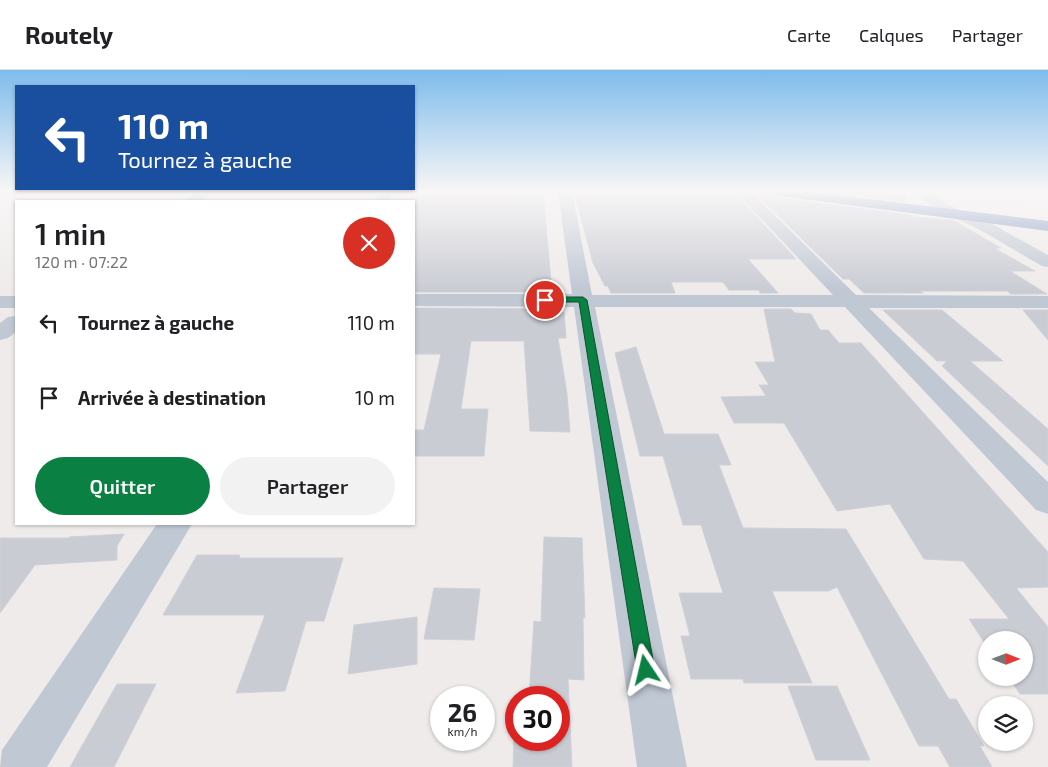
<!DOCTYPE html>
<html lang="fr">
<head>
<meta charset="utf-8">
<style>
  :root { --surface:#fff; --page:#f2f2f2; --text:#202124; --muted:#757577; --line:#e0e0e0; --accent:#0b8043 }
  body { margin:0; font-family:"Exo 2",sans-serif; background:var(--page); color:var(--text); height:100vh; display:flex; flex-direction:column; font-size:19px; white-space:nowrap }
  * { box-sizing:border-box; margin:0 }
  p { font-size:16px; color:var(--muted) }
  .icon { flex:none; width:28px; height:28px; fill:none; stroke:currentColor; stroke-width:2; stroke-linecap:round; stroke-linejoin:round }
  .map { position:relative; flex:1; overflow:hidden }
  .sheet { position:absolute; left:15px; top:130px; width:400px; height:325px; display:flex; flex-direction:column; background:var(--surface); border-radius:0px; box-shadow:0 1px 4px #0004 }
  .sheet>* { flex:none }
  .guide { position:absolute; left:15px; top:15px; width:400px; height:105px; border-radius:0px; box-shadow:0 1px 4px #0004; background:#1a4fa0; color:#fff; overflow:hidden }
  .needle { width:32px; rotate:90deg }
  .tools { position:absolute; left:978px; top:561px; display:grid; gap:10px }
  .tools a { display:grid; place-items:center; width:55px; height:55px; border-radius:50%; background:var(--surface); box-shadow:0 1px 4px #0004; font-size:25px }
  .speed { position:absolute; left:430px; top:616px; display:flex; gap:10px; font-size:25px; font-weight:700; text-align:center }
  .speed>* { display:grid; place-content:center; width:65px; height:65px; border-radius:50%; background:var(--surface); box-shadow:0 1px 4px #0004; line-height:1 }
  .speed small { font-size:12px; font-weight:400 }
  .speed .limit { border:8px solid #d22; background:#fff; color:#111 }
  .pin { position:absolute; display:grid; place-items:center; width:42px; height:42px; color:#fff; margin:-21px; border:2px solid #fff; border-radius:50%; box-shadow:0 1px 5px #0007 }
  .me { position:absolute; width:55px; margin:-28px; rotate:350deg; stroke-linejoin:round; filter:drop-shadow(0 0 4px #0008) }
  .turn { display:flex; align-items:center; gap:18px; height:105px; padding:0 20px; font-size:22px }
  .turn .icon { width:65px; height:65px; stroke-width:2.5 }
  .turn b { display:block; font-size:35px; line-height:42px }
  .round { display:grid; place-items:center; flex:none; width:52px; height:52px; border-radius:26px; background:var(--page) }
  .head { display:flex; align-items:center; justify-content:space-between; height:85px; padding:0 20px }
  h1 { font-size:30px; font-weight:600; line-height:38px }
  .primary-button { display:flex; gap:10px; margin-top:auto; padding:10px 20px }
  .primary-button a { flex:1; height:58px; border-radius:30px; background:var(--accent); color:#fff; font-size:20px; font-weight:600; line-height:58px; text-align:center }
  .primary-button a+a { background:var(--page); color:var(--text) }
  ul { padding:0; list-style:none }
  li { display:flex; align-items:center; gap:15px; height:75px; padding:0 20px }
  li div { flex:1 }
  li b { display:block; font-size:19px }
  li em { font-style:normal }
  header { display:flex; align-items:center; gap:30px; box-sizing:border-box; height:70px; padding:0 25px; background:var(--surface); border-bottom:1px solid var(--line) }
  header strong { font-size:24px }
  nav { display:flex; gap:28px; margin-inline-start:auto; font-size:18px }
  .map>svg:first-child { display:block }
  .building { fill:#caccd4; stroke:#cfd0d8 }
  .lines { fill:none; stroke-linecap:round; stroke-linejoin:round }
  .minor { fill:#c0c8d4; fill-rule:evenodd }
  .highway { fill:#7f94bf; fill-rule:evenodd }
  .route { fill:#0b8043; stroke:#07532c }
</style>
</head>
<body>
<header>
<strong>Routely</strong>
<nav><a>Carte</a><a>Calques</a><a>Partager</a></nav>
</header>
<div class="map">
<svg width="1048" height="697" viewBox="0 0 1048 697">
  <rect width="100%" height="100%" fill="#efebeb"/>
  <g class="building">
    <path d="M439,122h104l9,100h-138v-97l24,-1z"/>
    <path d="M574,122h160l62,67h-48l30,34h-18l-1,-3h-30l-6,-8h-52l4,11h-64l-3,-7h-3l-12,-23z"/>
    <path d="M754,122h17l9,6 130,17 1,2 42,3 48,28h-7l41,23h-25l37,23h-37l-2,-3h-89l4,2h-59l-15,-14h-6z"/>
    <path d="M827,122h77l2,10z"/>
    <path d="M414,238l139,1v4l11,-1 2,26h-8l9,56 3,38 -40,-1 -6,-90h-53l-10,68h27l-4,47h-70v-26h10l17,-76h-27z"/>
    <path d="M764,239h27l4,4 16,1 9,16h8l11,13h22l187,209v35l-32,1 32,39v67h-28l-11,-16h15v-38h-38v5l-17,-26h40l-46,-58 -39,-2 -34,-55 -53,7 -53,-88h-50l-13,-26 45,-1 -7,-11h10l-14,-23h20z"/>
    <path d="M883,240h59l61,51h-33l78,68v37l-106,-100 5,-5h-10z"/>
    <path d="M1023,240h25v30z"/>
    <path d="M636,277l28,87h54l13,31h-12l24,63 103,1 103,170h7l28,47h-4l12,21h-42l-12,-21h-19l-82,-159 -9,4h-56l40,92h-68l-1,-4h-52l-10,-43h9l-11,-43h44l-22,-68h-18l-20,-69h-23l-25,-103z"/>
    <path d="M124,464l-7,12v14l-82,5 -35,48v-75h68l1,-1z"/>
    <path d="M544,467l38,1 3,80 -2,-1 1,63 -16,-1 4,88h-59l2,-63 1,36h43v-42h-30l5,-77 7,1z"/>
    <path d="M197,485h43l-1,3h104l-19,63h-18l-21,70 -49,2 29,-78h-102z"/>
    <path d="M434,518l46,1 -6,51 -50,-1z"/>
    <path d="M417,547v47l-69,10 6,-49z"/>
    <path d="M117,614h39l-42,83h-44z"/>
    <path d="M788,616h49l33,74h-54z"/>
  </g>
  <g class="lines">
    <g class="minor">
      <path d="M0,122h10l-2,3 -8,2z"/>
      <path d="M195,122h16l-11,9h-16z"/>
      <path d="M380,122h14l-6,9h-14z"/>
      <path d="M558,122h14l20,103h241l-97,-103h15l105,103 192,1v12h-179l179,174v32l-12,-4 -191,-203h-250l92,460h-50l-63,-460 -160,-1v-12h158z"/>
      <path d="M917,122h14l17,13 42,18 58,32v12l-6,-1c-21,-12 -41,-24 -62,-36 -22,-12 -47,-16 -63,-38z"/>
      <rect x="0" y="226" width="16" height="12"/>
      <path d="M16,246v16l-8,6 -8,2v-17l8,-6z"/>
      <path d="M157,454h35l-145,243h-47l2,-17z"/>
    </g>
    <path class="highway" d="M773,122h39l236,29v10l-268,-35z"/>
  </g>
  <linearGradient id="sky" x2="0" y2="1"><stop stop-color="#7ebcec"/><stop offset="0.55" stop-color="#f8f6f6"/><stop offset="1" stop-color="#f8f6f6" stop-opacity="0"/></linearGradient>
  <rect width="1048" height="220" fill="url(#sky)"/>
  <path class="route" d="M545,227h38l4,3 68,370 -3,6 -6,2 -7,-2 -2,-6 -58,-368h-37v-4z"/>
</svg>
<div class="tools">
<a><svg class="needle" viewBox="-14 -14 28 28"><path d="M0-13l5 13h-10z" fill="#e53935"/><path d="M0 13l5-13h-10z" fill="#757577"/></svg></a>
<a><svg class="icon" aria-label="layers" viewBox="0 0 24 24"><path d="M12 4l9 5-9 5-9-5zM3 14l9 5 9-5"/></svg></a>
</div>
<div class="speed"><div>26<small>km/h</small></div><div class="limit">30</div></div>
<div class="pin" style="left:545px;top:230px;background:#d93025"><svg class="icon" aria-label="arrive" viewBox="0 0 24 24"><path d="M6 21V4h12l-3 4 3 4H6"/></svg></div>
<svg class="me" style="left:646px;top:600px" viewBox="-20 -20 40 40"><path d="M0-17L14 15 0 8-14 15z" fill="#0b8043" stroke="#fff" stroke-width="4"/></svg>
<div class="guide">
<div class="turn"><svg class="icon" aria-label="left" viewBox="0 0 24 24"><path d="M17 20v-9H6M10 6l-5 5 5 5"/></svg><div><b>110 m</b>Tournez à gauche</div></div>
</div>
<section class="sheet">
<div class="head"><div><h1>1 min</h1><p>120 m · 07:22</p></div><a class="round" style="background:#d93025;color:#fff"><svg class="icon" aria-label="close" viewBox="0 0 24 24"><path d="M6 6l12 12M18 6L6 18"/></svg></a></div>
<ul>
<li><svg class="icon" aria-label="left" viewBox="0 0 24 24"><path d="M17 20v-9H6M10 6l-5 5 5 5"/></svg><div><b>Tournez à gauche</b></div><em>110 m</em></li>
<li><svg class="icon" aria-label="arrive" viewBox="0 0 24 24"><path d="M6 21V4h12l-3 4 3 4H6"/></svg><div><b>Arrivée à destination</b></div><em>10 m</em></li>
</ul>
<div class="primary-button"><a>Quitter</a><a>Partager</a></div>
</section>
</div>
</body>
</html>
